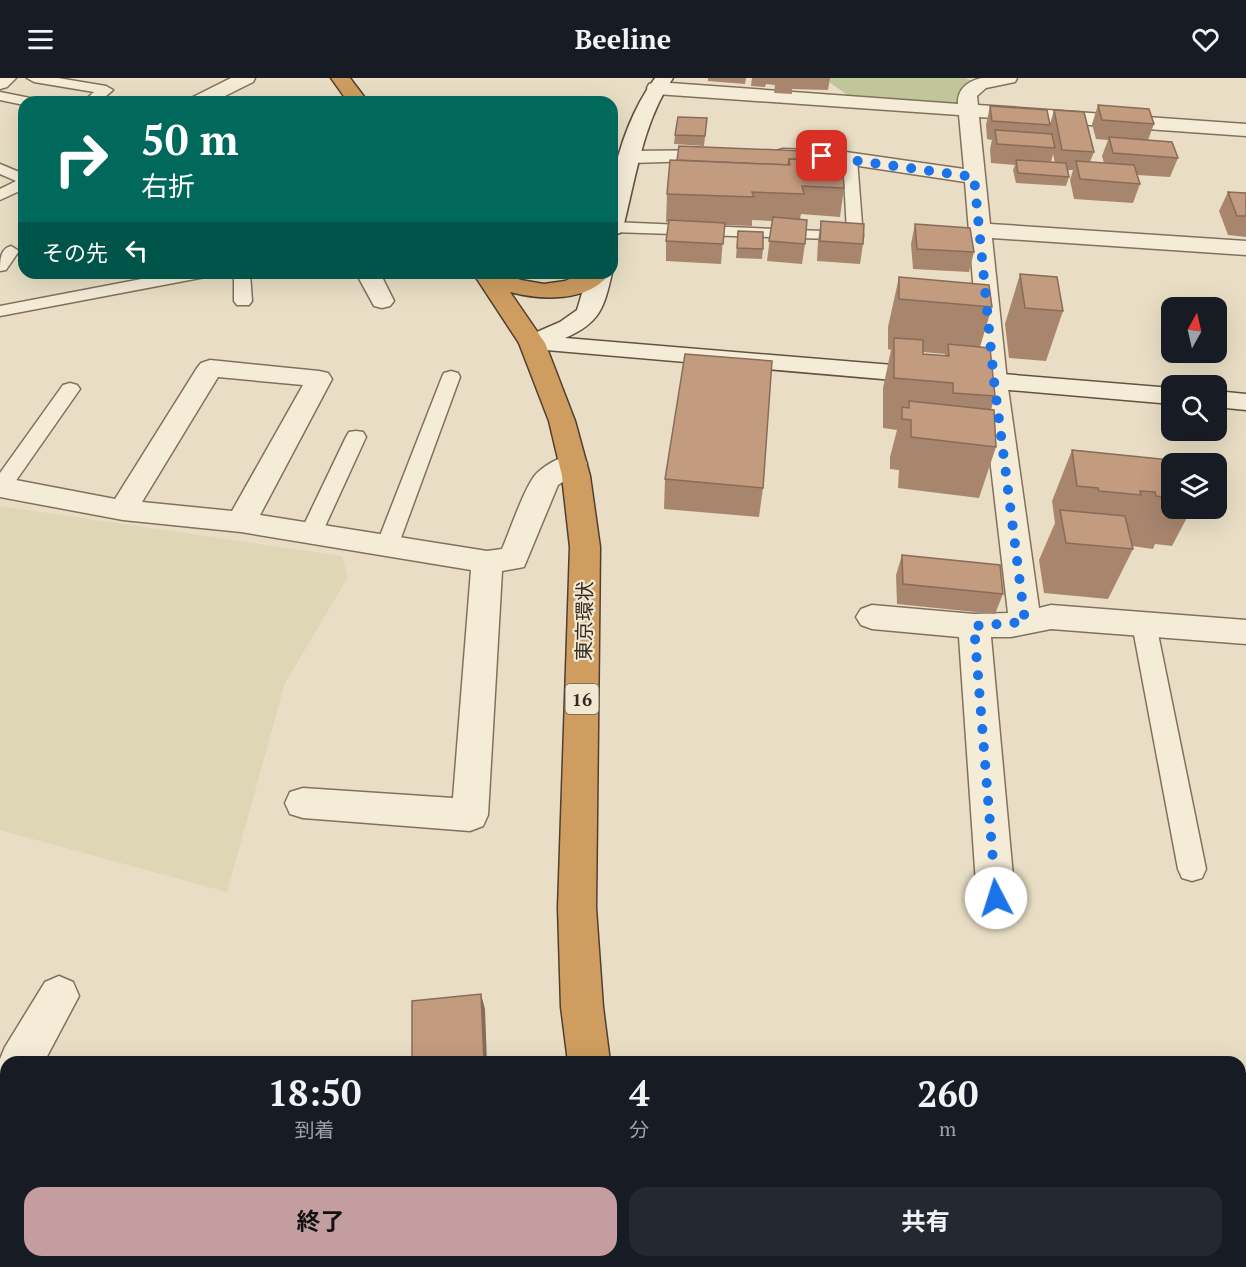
<!DOCTYPE html>
<html lang="ja">
<head>
<meta charset="utf-8">
<style>
  :root { --surface:#171b24; --page:#242831; --text:#f1f3f6; --muted:#9ea1a6; --accent:#c39da0 }
  body { margin:0; font-family:"PT Serif","Noto Sans JP",serif; background:var(--page); color:var(--text); height:100vh; display:flex; flex-direction:column; font-size:22px; white-space:nowrap }
  * { box-sizing:border-box; margin:0 }
  p { font-size:20px; color:var(--muted) }
  .icon { flex:none; width:33px; height:33px; fill:none; stroke:currentColor; stroke-width:2; stroke-linecap:round; stroke-linejoin:round }
  .map { position:relative; flex:1; overflow:hidden }
  .drawer { position:absolute; left:0px; top:978px; width:1246px; height:212px; display:flex; flex-direction:column; background:var(--surface); border-radius:18px 18px 0 0; box-shadow:0 6px 24px #0002 }
  .drawer>* { flex:none }
  .hud { position:absolute; left:18px; top:18px; width:600px; height:183px; border-radius:18px; box-shadow:0 6px 24px #0002; background:#00695c; color:#fff; overflow:hidden }
  .needle { width:39px; rotate:8deg }
  .buttons { position:absolute; left:1161px; top:219px; display:grid; gap:12px }
  .buttons a { display:grid; place-items:center; width:66px; height:66px; border-radius:12px; background:var(--surface); box-shadow:0 6px 24px #0002; font-size:30px }
  .pin { position:absolute; display:grid; place-items:center; width:51px; height:51px; color:#fff; margin:-26px; border-radius:12px; box-shadow:0 3px 9px #0006 }
  .me { position:absolute; width:66px; margin:-33px; rotate:355deg; stroke-linejoin:round; filter:drop-shadow(0 0 4px #0008) }
  .turn { display:flex; align-items:center; gap:21px; height:126px; padding:0 24px; font-size:27px }
  .turn .icon { width:78px; height:78px; stroke-width:2.5 }
  .turn b { display:block; font-size:42px; line-height:51px }
  .then { display:flex; align-items:center; height:57px; padding:0 24px; background:#0003; gap:12px; font-size:22px }
  .eta { display:flex; justify-content:space-evenly; align-items:center; height:102px; text-align:center }
  .eta b { font-size:36px; font-weight:700; line-height:42px }
  .cta { display:flex; gap:12px; margin-top:auto; padding:12px 24px }
  .cta a { flex:1; height:69px; border-radius:18px; background:var(--accent); color:#111; font-size:24px; font-weight:700; line-height:69px; text-align:center }
  .cta a+a { background:var(--page); color:var(--text) }
  header { display:flex; justify-content:space-between; align-items:center; height:78px; padding:0 24px; background:var(--surface); font-size:27px; font-weight:700 }
  .map>svg:first-child { display:block }
  .farmland { fill:#ded6b4 }
  .green { fill:#c1c69a }
  .lines { fill:none; stroke-linecap:round; stroke-linejoin:round }
  .lane-casing { stroke:#82705d; stroke-width:3 }
  .street-casing { stroke:#82705d; stroke-width:3 }
  .secondary-casing { stroke:#645240; stroke-width:3 }
  .highway-casing { stroke:#503f31; stroke-width:3 }
  .lane { fill:#f5ecd8; fill-rule:evenodd }
  .street { fill:#f5ecd8; fill-rule:evenodd }
  .secondary { fill:#f5ecd8; fill-rule:evenodd }
  .highway { fill:#cf9d5f; fill-rule:evenodd }
  .wall { fill:#a8856d; fill-rule:evenodd }
  .shaded-wall { fill:#886c59 }
  .building { fill:#c39b7f; stroke:#886c59; stroke-width:1.5 }
  .route { stroke:#1a73e8; stroke-width:10; stroke-dasharray:0 18 }
  .labels { text-anchor:middle; dominant-baseline:central; stroke-width:4.5; stroke-linejoin:round; paint-order:stroke }
  .shield { fill:#f1e8d4; stroke:#6d6255; stroke-width:1.5 }
  .shield-label { font-size:18px; font-weight:bold; fill:#34291f }
  .street-label { font-size:20px; fill:#34291f; stroke:#f1e8d4 }
</style>
</head>
<body>
<header><svg class="icon" aria-label="menu" viewBox="0 0 24 24"><path d="M4 6h16M4 12h16M4 18h16"/></svg>Beeline<svg class="icon" aria-label="heart" viewBox="0 0 24 24"><path d="M12 20l-8-8c-3-5 5-10 8-4 3-6 11-1 8 4z"/></svg></header>
<div class="map">
<svg width="1246" height="1189" viewBox="0 0 1246 1189">
  <rect width="100%" height="100%" fill="#e9dec5"/>
  <path class="farmland" d="M0,428l342,50 6,21 -63,106 -58,209 -227,-62z"/>
  <path class="green" d="M823,0h142l12,5 -13,18 -12,6 -100,-9z"/>
  <g class="lines">
    <defs>
      <g id="lane">
        <path d="M27,0h31l48,8 7,4 -14,12h-16l11,-10 -60,-10z"/>
        <path d="M0,14l35,7 2,3h-13v3l-24,-5z"/>
        <path d="M850,77l7,4 6,78 -2,3 -249,-8v-10l235,10 -4,-73z"/>
        <path d="M0,86l24,10v15l-24,11v-11l16,-8 -16,-7z"/>
        <path d="M11,168l8,5 -13,19 -6,1c0,-11 0,-22 11,-25z"/>
        <path d="M173,195h35l-2,4 -6,1 -200,38v-10z"/>
        <path d="M234,195h16l2,28 -3,4h-12l-3,-4z"/>
        <path d="M451,293l7,2 2,4 -62,169 -3,5 -8,3 -8,-3 -3,-5 66,-169 2,-4z"/>
        <path d="M70,305l7,2 3,4 -72,103 -8,2v-21l63,-88z"/>
        <path d="M356,353l7,1 3,5 -44,96 -3,5 -8,3 -8,-3 -3,-5 46,-96 3,-5z"/>
        <path d="M1144,537l8,3 4,6 50,245 -4,9 -10,3 -10,-3 -4,-9 -46,-245 4,-6z"/>
        <path d="M1240,1114l6,1v34l-6,-1z"/>
      </g>
      <g id="street">
        <path d="M0,0h16l-9,9 -7,2z"/>
        <path d="M231,0h24l-2,4 -40,20h-25l3,-4z"/>
        <path d="M982,0h35l-2,4 -29,6 -9,8 1,9 268,19v12l-267,-19 11,107 256,17v14l-254,-17 15,143 32,227 12,-3 195,15v24l-195,-15 -40,8h-20l24,261 -5,12 -14,5 -14,-5 -5,-12 -18,-261 -87,-8 -11,-4 -5,-8 5,-8 11,-4 102,9 34,-1 -27,-232 -16,-199 -126,-19 -56,-2 -7,-2 -3,-4 3,-4 7,-2 56,2 125,18 -5,-54 -303,-21 -7,-2 -2,-4 2,-4 7,-2 302,22c-1,-15 10,-23 24,-26z"/>
        <path d="M722,72l7,2 3,4 -3,4 -98,3 -7,-2 -3,-4 3,-4 7,-2z"/>
        <path d="M356,195h24l14,28 -4,5 -8,2 -8,-2z"/>
        <path d="M210,282l109,11 9,2 4,6 -72,136 227,36 15,-2c7,-16 24,-66 35,-76 12,-11 30,-21 46,-16l4,6 -4,6 -25,16 -34,82 -22,4 -14,244 -5,11 -13,5 -167,-13 -13,-4 -5,-11 5,-11 13,-4 150,10 18,-228 -230,-38 -118,-12 -123,-23v-20l115,22 82,-131 4,-5zM218,299l85,8 -71,126 -90,-9z"/>
        <path d="M59,898l14,6 6,14 -35,66h-38v54l-6,3v-60l5,-12 40,-65z"/>
        <path d="M125,1184h48l-2,5h-49z"/>
        <path d="M296,1184h48l-1,5h-48z"/>
      </g>
      <g id="secondary">
        <path d="M655,0h18c-30,44 -37,99 -50,150l-3,5 -8,2c0,-17 -2,-36 0,-52 7,-37 21,-75 43,-105z"/>
        <path d="M588,195h24c-8,35 -12,50 -47,65l607,50v16l-649,-56 -4,-5 4,-5 37,-16 17,-12z"/>
        <path d="M1216,313l30,3v16l-30,-3z"/>
      </g>
      <g id="highway">
        <path d="M331,0h19l18,24h-20z"/>
        <path d="M473,195h28l20,7 23,4 21,-3 17,-8h28c-21,30 -70,27 -100,19l35,51 30,78 15,55 10,71 -4,361 7,99 7,55h-42l-7,-55 -3,-99 12,-361 -8,-71 -13,-55 -30,-78z"/>
        <path d="M591,1184h47l2,5h-48z"/>
      </g>
    </defs>
    <use href="#lane" class="lane-casing"/>
    <use href="#street" class="street-casing"/>
    <use href="#secondary" class="secondary-casing"/>
    <use href="#highway" class="highway-casing"/>
    <use href="#lane" class="lane"/>
    <use href="#street" class="street"/>
    <use href="#secondary" class="secondary"/>
    <use href="#highway" class="highway"/>
  </g>
  <g class="wall">
    <path d="M708,0h38l-1,6 -37,-3z"/>
    <path d="M752,0h78l-2,12 -36,-1v-2v7l-18,-1 1,-8 -9,-1 -1,3 -14,-1z"/>
    <path d="M1098,27l56,19 -6,16 30,18 -8,19 -33,-2 3,9 -7,19 -59,-4 -4,-19 3,-10h-5l1,7 -3,9 -50,-3 -3,-13 2,-5 -24,-2 -1,-14 2,-9 -5,-1 -1,-14 4,-19 60,18 4,-14 40,42 -4,10 14,1 -2,-7 6,-16 -12,-1 -4,-15zM1053,76l2,9 -4,-1z"/>
    <path d="M707,40l-3,28 -30,-2 1,-9z"/>
    <path d="M670,82l158,1 16,27 -4,29 -39,-3 -1,5 5,25 -3,20 -35,-3 5,-40 -20,-1v6l-28,-1 -3,39 -55,-3v-20l3,-19h-3l1,-28z"/>
    <path d="M1228,114l18,1v44l-18,-2 -9,-24z"/>
    <path d="M821,143l42,23 -3,20 -43,-3 1,-20z"/>
    <path d="M915,146l59,28 -5,20 -56,-3 -2,-25z"/>
    <path d="M738,153l25,18 -1,10 -26,-1z"/>
    <path d="M1020,196l43,37 -17,50 -37,-3 -4,-34z"/>
    <path d="M899,199l93,30 -12,40 15,49 -4,14 5,37 -17,51 -81,-10 1,-18 -9,-1v-12l7,-27 -14,-2v-40l8,-38 -3,-1v-22zM923,274l22,2v2l-22,-2z"/>
    <path d="M1072,372l100,14v44h20l-20,38 -17,-2 -2,5 -21,-3 1,3 -25,50 -64,-6 -5,-33 16,-37 -3,-22z"/>
    <path d="M665,401l98,9 -4,29 -95,-8z"/>
    <path d="M902,477l101,39 -8,20 -98,-10 -1,-29z"/>
  </g>
  <path class="shaded-wall" d="M481,916l4,15 2,53h-3z"/>
  <g class="building">
    <path d="M1098,27l51,4 5,15 -52,-4z"/>
    <path d="M990,28l57,4 3,15 -58,-4z"/>
    <path d="M1054,32l30,2 10,40 -32,-2z"/>
    <path d="M678,39l29,1 -2,18 -30,-1z"/>
    <path d="M995,52l57,4 3,14 -58,-4z"/>
    <path d="M1109,59l63,5 6,16 -65,-5z"/>
    <path d="M679,68l149,6v9l-39,-2 -1,6 -111,-5z"/>
    <path d="M789,81l53,2 2,27 -42,-2 2,8 -52,-2 2,5 -87,-3 3,-34 120,5z"/>
    <path d="M1016,82l50,3 3,14 -51,-4z"/>
    <path d="M1076,83l58,4 6,19 -60,-5z"/>
    <path d="M1228,114l18,1v23h-9z"/>
    <path d="M773,139l34,3 -2,24 -36,-3z"/>
    <path d="M669,142l56,3 -2,21 -57,-3z"/>
    <path d="M821,143l43,3 -1,20 -43,-3z"/>
    <path d="M915,146l55,4 4,24 -57,-3z"/>
    <path d="M738,153l25,1v17l-26,-1z"/>
    <path d="M1020,196l37,3 6,34 -38,-3z"/>
    <path d="M899,199l90,8 3,22 -93,-8z"/>
    <path d="M894,260l29,2v14l26,2 -1,-12 42,4 5,48 -42,-3v-10l-59,-5z"/>
    <path d="M685,276l87,7 -9,127 -98,-9z"/>
    <path d="M909,323l85,9 2,37 -85,-10v-17l-9,-1v-12l7,1z"/>
    <path d="M1072,372l118,12 1,2h-19v34l-16,-2 -1,-4 -15,-1 1,4 -42,-4 -1,-3 -21,-2z"/>
    <path d="M1060,432l65,6 8,33 -67,-6z"/>
    <path d="M902,477l98,10 3,29 -100,-10z"/>
    <path d="M481,916l3,68h-72v-61z"/>
  </g>
  <g class="lines">
    <path class="route" d="M822,78l152,21 20,204 31,241 -51,4 22,272"/>
  </g>
  <g class="labels">
    <rect class="shield" x="565.5" y="606" width="33" height="30" rx="4.5"/>
    <g class="shield-label">
      <text x="582" y="621">16</text>
    </g>
    <g class="street-label">
      <text transform="translate(584 543) rotate(-89)">東京環状</text>
    </g>
  </g>
</svg>
<div class="buttons">
<a><svg class="needle" viewBox="-14 -14 28 28"><path d="M0-13l5 13h-10z" fill="#e53935"/><path d="M0 13l5-13h-10z" fill="#9ea1a6"/></svg></a>
<a><svg class="icon" aria-label="search" viewBox="0 0 24 24"><circle cx="10" cy="10" r="6"/><path d="M15 15l6 6"/></svg></a>
<a><svg class="icon" aria-label="layers" viewBox="0 0 24 24"><path d="M12 4l9 5-9 5-9-5zM3 14l9 5 9-5"/></svg></a>
</div>
<div class="pin" style="left:822px;top:78px;background:#d93025"><svg class="icon" aria-label="arrive" viewBox="0 0 24 24"><path d="M6 21V4h12l-3 4 3 4H6"/></svg></div>
<svg class="me" style="left:996px;top:820px" viewBox="-20 -20 40 40"><circle r="19" fill="#fff"/><path d="M0-13L10 11 0 6-10 11z" fill="#1a73e8"/></svg>
<div class="hud">
<div class="turn"><svg class="icon" aria-label="right" viewBox="0 0 24 24"><path d="M7 20v-9h11M14 6l5 5-5 5"/></svg><div><b>50 m</b>右折</div></div>
<div class="then">その先<svg class="icon" aria-label="left" viewBox="0 0 24 24"><path d="M17 20v-9H6M10 6l-5 5 5 5"/></svg></div>
</div>
<section class="drawer">
<div class="eta">
<div><b>18:50</b><p>到着</p></div>
<div><b>4</b><p>分</p></div>
<div><b>260</b><p>m</p></div>
</div>
<div class="cta"><a>終了</a><a>共有</a></div>
</section>
</div>
</body>
</html>
